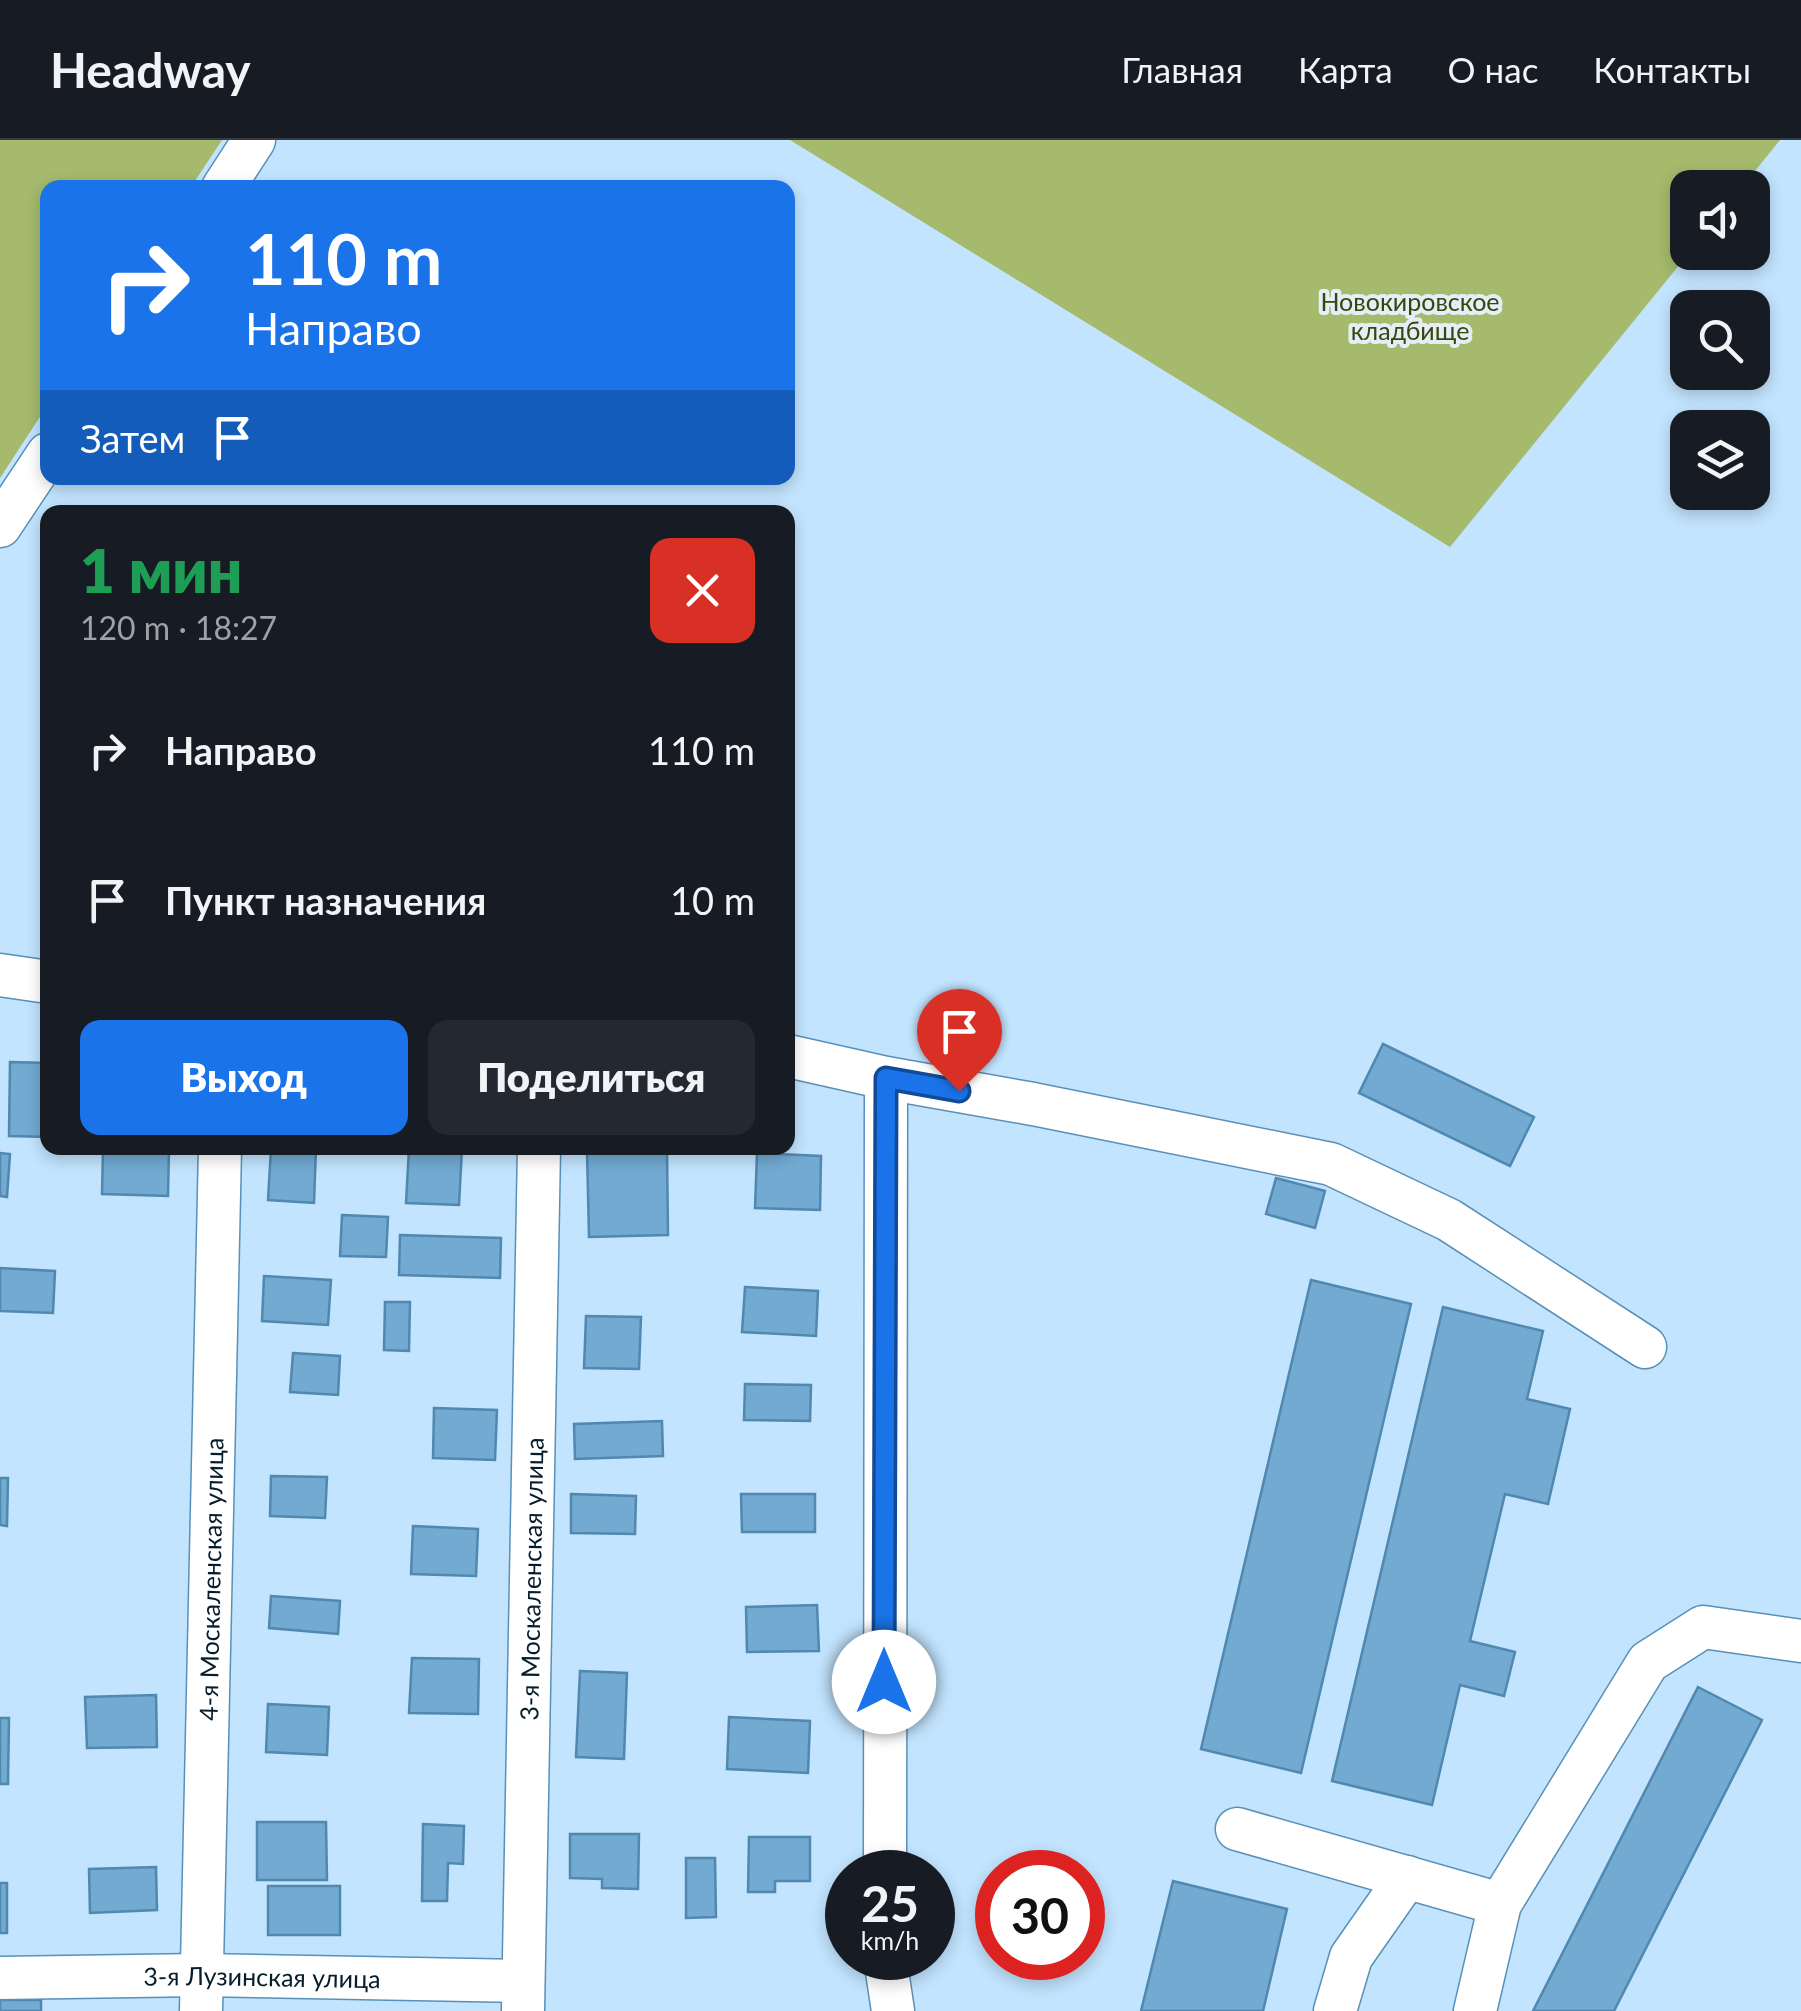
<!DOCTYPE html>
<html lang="ru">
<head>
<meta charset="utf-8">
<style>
  :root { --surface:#171b24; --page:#242831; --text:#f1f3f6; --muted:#9ea1a6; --line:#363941; --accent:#1a73e8 }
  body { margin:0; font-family:Lato,sans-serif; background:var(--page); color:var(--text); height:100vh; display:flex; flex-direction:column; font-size:38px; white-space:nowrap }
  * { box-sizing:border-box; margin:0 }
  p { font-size:32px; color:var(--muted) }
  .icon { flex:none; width:55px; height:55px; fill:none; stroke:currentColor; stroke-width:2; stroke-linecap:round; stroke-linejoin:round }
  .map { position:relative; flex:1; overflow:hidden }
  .sheet { position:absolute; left:40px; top:365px; width:755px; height:650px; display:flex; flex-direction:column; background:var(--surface); border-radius:20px; box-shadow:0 5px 15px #0003 }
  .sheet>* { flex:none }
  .hud { position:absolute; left:40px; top:40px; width:755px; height:305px; border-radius:20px; box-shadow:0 5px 15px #0003; background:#1a73e8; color:#fff; overflow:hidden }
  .buttons { position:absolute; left:1670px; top:30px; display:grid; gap:20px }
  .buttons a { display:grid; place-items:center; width:100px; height:100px; border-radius:20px; background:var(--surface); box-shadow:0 5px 15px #0003; font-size:50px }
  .speed { position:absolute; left:825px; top:1710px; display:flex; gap:20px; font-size:50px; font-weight:700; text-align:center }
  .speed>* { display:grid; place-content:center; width:130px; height:130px; border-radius:50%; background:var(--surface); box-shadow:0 5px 15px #0003; line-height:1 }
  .speed small { font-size:25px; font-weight:400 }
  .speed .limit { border:15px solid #d22; background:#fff; color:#111 }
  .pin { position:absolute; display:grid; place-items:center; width:85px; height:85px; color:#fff; margin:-102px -42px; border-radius:50% 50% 50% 0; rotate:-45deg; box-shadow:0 0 10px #0007 }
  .pin .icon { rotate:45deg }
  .me { position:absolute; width:110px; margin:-55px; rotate:0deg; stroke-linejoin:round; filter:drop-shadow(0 0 8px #0008) }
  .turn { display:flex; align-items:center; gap:35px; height:210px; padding:0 40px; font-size:45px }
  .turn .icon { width:130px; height:130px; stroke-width:2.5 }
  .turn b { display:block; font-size:70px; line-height:85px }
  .then { display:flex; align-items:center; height:95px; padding:0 40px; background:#0003; gap:20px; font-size:38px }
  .round { display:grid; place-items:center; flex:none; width:105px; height:105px; border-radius:20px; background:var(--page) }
  .overview { display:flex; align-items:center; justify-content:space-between; height:170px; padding:0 40px }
  h1 { font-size:60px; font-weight:800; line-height:75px; color:#1e9e55 }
  .action { display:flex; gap:20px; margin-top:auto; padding:20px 40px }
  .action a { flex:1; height:115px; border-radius:20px; background:var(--accent); color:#fff; font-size:40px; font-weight:800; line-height:115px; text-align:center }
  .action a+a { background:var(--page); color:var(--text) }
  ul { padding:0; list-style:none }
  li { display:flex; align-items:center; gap:30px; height:150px; padding:0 40px }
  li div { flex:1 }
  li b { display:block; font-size:38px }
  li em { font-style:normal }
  header { display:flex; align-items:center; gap:60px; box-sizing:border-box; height:140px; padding:0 50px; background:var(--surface); border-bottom:2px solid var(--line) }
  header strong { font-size:48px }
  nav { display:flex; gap:55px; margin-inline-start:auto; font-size:35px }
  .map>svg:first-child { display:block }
  .green { fill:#a5ba6c }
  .building { fill:#72aad2; stroke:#5188b0; stroke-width:2.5 }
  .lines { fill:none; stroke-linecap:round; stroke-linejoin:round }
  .minor-casing { stroke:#5990b7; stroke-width:45 }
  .minor { stroke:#fff; stroke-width:42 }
  .route-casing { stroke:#114b97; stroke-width:25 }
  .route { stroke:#1a73e8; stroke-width:18 }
  .labels { text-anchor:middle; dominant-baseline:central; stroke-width:8; stroke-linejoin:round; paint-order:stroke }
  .park-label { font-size:25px; fill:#394509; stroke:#e3eef7 }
  .street-label { font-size:25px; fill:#061d2c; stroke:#e3eef7 }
</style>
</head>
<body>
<header>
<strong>Headway</strong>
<nav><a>Главная</a><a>Карта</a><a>О нас</a><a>Контакты</a></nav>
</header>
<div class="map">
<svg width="1801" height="1871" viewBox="0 0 1801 1871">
  <rect width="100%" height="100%" fill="#c2e4fe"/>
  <g class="green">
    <path d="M0,0h222l-31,47 -143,1 -1,218 -47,72z"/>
    <path d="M790,0h990l-38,47 -54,1 1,65 -239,294z"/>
  </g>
  <g class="building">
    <path d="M1383,904l151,73 -24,49 -151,-73z"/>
    <path d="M10,922l38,1v74l-39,-1z"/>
    <path d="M103,1008h66l-1,48 -66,-2z"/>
    <path d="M271,1008h45l-2,55 -46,-3z"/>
    <path d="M409,1008h53l-3,57 -53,-2z"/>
    <path d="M667,1008l1,87 -79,2 -2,-87z"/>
    <path d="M0,1013l10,1 -3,43 -7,-1z"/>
    <path d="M757,1013l64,3 -1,54 -65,-2z"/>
    <path d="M1276,1038l49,13 -10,37 -49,-14z"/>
    <path d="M342,1075l46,2 -2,40 -46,-1z"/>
    <path d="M400,1095l101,3 -1,40 -101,-3z"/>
    <path d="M0,1128l55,3 -2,42 -53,-2z"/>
    <path d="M264,1136l67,4 -3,45 -66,-4z"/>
    <path d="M1311,1140l100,24 -110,469 -100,-24z"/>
    <path d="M745,1147l73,4 -2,45 -74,-4z"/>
    <path d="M385,1162h25l-1,49 -25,-1z"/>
    <path d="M1443,1167l100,24 -16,68 43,10 -22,95 -43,-10 -35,147 45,11 -11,44 -44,-11 -28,120 -100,-24z"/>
    <path d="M586,1176l55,1 -2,52 -55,-1z"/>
    <path d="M293,1213l47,3 -2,39 -48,-3z"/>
    <path d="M745,1244l66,1 -1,36 -66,-1z"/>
    <path d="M434,1268l63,2 -2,50 -62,-2z"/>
    <path d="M662,1281l1,35 -88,3 -1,-35z"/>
    <path d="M271,1336l56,1 -2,41 -55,-2z"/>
    <path d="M0,1338h8l-1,48 -7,-1z"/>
    <path d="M571,1354l65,2 -1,38 -64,-1z"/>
    <path d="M741,1354h74v38h-73z"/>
    <path d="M413,1386l65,3 -2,47 -65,-2z"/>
    <path d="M271,1456l69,5 -2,33 -69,-6z"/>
    <path d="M817,1465l2,46 -72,1 -1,-45z"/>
    <path d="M412,1518l67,1 -1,55 -69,-1z"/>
    <path d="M580,1531l47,2 -3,86 -48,-2z"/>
    <path d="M1698,1547l64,33 -148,291h-81z"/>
    <path d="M156,1555l1,52 -70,1 -2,-51z"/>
    <path d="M268,1564l61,3 -2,48 -61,-3z"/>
    <path d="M729,1577l81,4 -2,52 -81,-4z"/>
    <path d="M0,1578h9l-1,66h-8z"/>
    <path d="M257,1682h69l1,58h-70z"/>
    <path d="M423,1684l41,2 -1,38 -15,-1 -1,38h-25z"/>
    <path d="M570,1694h69l-1,55 -36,-1v-9l-32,-1z"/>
    <path d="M749,1697h61v44h-35v11h-27z"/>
    <path d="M686,1718h29l1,59 -30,1z"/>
    <path d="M156,1727l1,43 -67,3 -1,-44z"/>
    <path d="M1173,1741l114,28 -24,102h-122z"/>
    <rect x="0" y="1743" width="7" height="50"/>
    <rect x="268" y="1746" width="72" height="49"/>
    <rect x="0" y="1860" width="41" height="11"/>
  </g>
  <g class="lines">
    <defs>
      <g id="minor">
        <path d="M223,48l31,-48"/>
        <path d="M0,386l48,-72"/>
        <path d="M0,835l48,7"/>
        <path d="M788,916l98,22 147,26 298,60 118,56 196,127"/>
        <path d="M1237,1689l263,75"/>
        <path d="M885,1732l1,-794"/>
        <path d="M885,1818l8,53"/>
        <path id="s1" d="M0,1838l201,-3 322,6"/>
        <path id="s2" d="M201,1871l19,-863"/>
        <path id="s3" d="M523,1871l16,-863"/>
        <path d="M1335,1871l16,-54 56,-80"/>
        <path d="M1475,1871l25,-107 148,-242 55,-35 98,14"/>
      </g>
    </defs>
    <use href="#minor" class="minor-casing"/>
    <use href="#minor" class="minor"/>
  </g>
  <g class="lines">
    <defs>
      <path id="route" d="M884,1542l2,-604 73,13"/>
    </defs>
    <use href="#route" class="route-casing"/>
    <use href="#route" class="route"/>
  </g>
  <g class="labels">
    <g class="park-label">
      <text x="1410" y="161">Новокировское<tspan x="1410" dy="29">кладбище</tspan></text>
    </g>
    <g class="street-label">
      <text stroke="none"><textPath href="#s2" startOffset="432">4-я Москаленская улица</textPath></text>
      <text stroke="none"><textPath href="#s3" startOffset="432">3-я Москаленская улица</textPath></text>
      <text stroke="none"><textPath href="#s1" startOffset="262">3-я Лузинская улица</textPath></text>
    </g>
  </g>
</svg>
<div class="buttons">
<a><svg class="icon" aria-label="sound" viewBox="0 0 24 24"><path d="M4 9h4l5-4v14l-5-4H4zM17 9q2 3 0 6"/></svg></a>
<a><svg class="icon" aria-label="search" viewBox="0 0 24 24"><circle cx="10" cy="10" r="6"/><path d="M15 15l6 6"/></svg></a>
<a><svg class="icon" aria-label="layers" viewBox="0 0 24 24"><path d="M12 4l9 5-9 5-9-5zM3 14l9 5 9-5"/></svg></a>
</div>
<div class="speed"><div>25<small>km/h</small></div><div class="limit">30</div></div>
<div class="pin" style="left:959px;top:951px;background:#d93025"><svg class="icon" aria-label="arrive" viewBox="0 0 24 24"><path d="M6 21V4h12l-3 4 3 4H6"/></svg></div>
<svg class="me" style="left:884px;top:1542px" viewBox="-20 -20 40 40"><circle r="19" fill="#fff"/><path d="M0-13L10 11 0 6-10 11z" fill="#1a73e8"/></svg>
<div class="hud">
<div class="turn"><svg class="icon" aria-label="right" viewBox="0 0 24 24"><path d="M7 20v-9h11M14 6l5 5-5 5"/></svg><div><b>110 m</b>Направо</div></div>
<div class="then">Затем<svg class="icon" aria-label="arrive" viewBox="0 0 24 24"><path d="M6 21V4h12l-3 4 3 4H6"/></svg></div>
</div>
<section class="sheet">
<div class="overview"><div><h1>1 мин</h1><p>120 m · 18:27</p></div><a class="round" style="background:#d93025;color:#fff"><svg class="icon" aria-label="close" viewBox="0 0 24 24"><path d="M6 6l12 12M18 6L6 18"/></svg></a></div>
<ul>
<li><svg class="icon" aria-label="right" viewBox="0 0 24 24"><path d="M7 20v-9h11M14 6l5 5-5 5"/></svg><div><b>Направо</b></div><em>110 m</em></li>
<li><svg class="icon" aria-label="arrive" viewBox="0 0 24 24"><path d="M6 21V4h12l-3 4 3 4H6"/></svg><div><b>Пункт назначения</b></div><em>10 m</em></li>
</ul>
<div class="action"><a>Выход</a><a>Поделиться</a></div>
</section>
</div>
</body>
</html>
